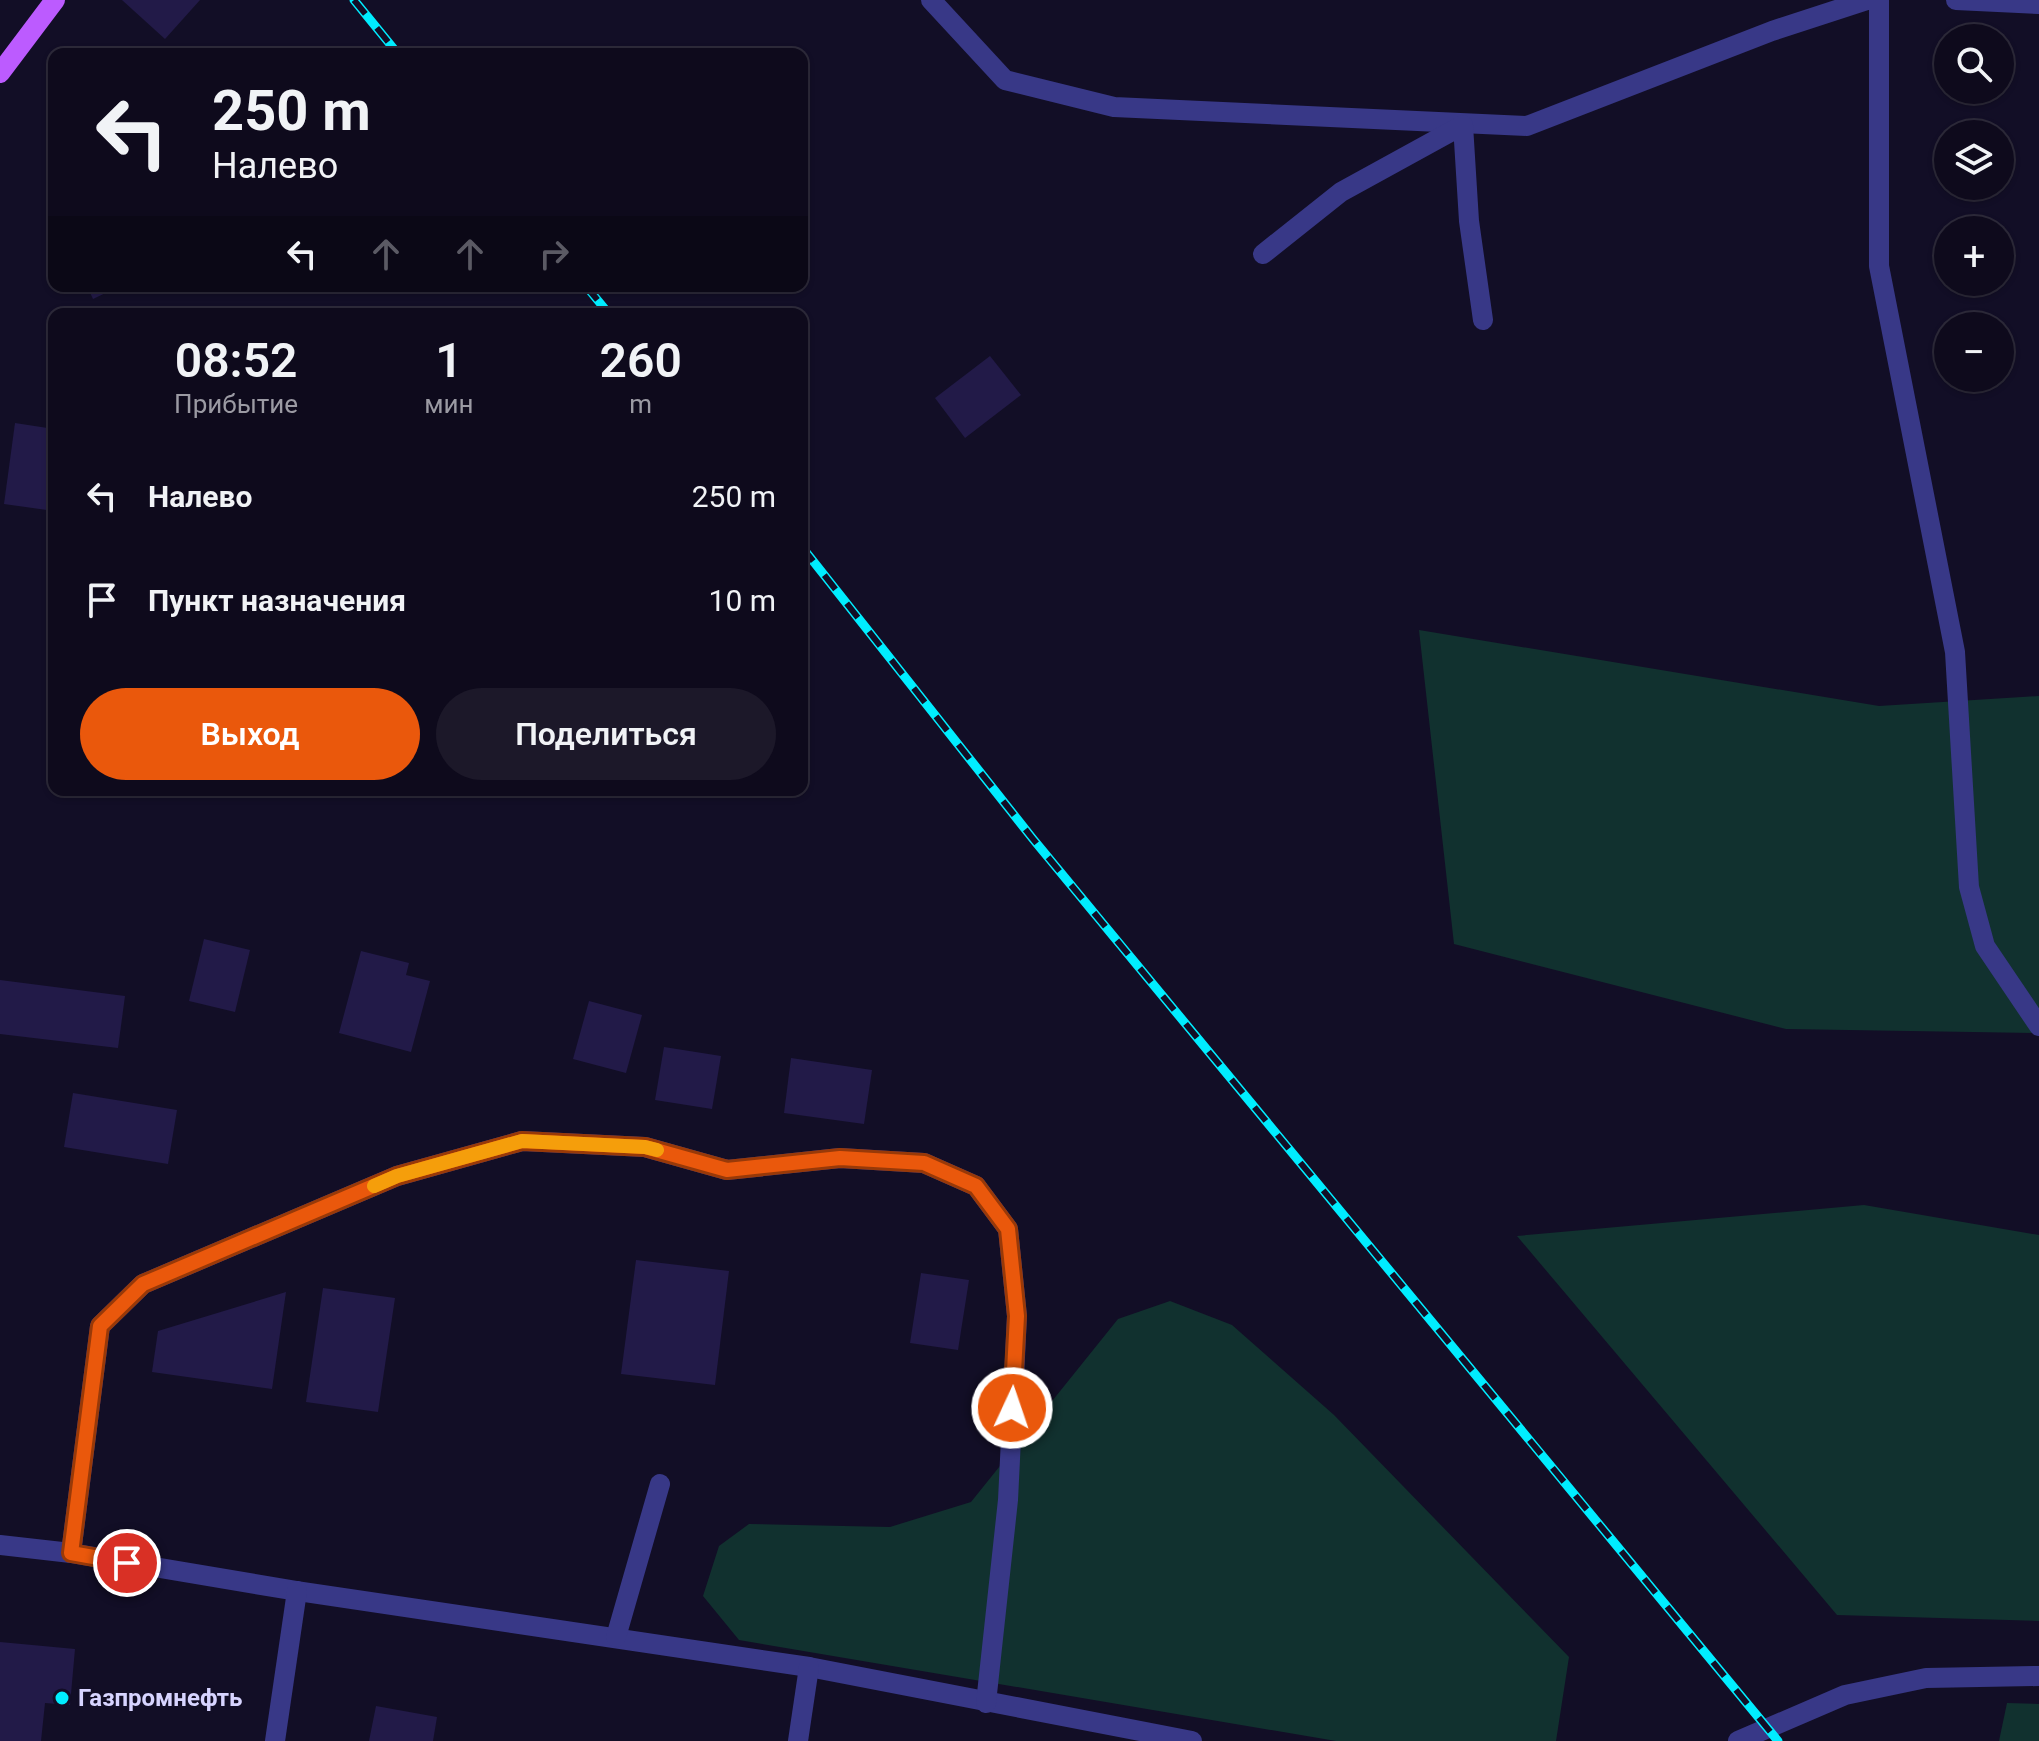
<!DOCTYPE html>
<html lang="ru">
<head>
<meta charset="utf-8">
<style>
  :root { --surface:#0e0a1c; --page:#1c1829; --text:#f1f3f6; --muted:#9b9aa3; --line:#2e2b3b; --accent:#ea580c }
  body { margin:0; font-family:Roboto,sans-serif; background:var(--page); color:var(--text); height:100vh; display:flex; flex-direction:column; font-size:30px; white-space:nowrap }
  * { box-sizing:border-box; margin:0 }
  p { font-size:26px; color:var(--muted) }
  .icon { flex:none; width:44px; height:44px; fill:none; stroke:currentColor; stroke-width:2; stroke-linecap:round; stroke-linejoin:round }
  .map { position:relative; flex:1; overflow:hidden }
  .drawer { position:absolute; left:48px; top:308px; width:760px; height:488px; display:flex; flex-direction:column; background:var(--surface); border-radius:16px; box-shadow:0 2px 6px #0004,0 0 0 2px var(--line) }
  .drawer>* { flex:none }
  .banner { position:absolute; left:48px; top:48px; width:760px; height:244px; border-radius:16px; box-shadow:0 2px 6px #0004,0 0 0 2px var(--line); background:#0e0a1c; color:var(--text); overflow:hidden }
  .tools { position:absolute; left:1934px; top:24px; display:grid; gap:16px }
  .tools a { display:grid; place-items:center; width:80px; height:80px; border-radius:50%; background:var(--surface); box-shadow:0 2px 6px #0004,0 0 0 2px var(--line); font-size:40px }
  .pin { position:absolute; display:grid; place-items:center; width:68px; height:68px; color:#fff; margin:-34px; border:4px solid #fff; border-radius:50%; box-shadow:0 2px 8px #0007 }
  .me { position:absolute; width:88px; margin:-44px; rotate:3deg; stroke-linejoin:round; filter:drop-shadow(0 0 6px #0008) }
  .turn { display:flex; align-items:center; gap:28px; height:168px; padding:0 32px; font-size:36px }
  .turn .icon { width:104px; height:104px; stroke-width:2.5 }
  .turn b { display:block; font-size:56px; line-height:68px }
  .lanes { display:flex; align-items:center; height:76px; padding:0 32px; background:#0003; justify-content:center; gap:40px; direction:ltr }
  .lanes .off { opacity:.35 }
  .eta { display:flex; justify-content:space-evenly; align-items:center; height:136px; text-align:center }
  .eta b { font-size:48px; font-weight:600; line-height:56px }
  .action { display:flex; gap:16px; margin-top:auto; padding:16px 32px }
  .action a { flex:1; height:92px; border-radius:48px; background:var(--accent); color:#fff; font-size:32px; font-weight:600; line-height:92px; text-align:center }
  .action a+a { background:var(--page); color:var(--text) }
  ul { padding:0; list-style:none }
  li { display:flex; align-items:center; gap:24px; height:104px; padding:0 32px }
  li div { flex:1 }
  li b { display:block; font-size:30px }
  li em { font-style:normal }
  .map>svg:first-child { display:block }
  .green { fill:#11312f }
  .building { fill:#221a48 }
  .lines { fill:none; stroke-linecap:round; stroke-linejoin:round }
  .minor { stroke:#383887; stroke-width:20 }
  .major { stroke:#bc5bff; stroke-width:20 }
  .rail-casing { stroke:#00edff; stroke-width:9 }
  .rail { stroke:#120e26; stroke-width:6; stroke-dasharray:18; stroke-linecap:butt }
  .route-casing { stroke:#983908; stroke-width:20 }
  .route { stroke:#ea580c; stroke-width:14 }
  .slow { stroke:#f59e0b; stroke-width:14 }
  .poi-dot { fill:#00edff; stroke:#120e26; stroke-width:3 }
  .labels { text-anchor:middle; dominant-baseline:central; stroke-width:6; stroke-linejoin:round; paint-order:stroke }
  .poi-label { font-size:24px; font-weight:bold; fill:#d7d4ff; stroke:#120e26; text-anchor:start }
</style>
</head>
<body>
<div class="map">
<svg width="2039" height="1741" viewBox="0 0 2039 1741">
  <rect width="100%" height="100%" fill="#120e26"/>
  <g class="green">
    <path d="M1419,630l460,76 160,-10v337l-253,-4 -332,-85z"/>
    <path d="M1864,1205l175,30v386l-202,-6 -320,-379z"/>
    <path d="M1170,1301l62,24 102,90 235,242 -13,84h-220l-597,-101 -36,-44 16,-50 30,-22 141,3 81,-25 147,-183z"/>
    <path d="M2007,1703l32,1v37h-40z"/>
  </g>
  <g class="building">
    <path d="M122,0h78l-35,39z"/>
    <path d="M87,286h33l-27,13z"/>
    <path d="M990,356l31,39 -56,43 -30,-40z"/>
    <path d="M15,423l39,6v82l-50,-7z"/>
    <path d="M204,939l46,11 -15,62 -46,-11z"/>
    <path d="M361,951l48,12 -3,12 24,6 -19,71 -72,-19z"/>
    <path d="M0,980l125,16 -7,52 -118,-14z"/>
    <path d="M589,1001l53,14 -16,58 -53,-14z"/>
    <path d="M664,1047l57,9 -9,53 -57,-9z"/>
    <path d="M791,1058l81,12 -8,54 -80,-11z"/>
    <path d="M73,1093l104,17 -9,54 -104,-17z"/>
    <path d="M636,1260l93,11 -14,114 -94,-11z"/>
    <path d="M921,1273l48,7 -11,70 -48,-7z"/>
    <path d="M323,1288l72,10 -17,114 -72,-10z"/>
    <path d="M286,1292l-14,97 -120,-17 6,-41z"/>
    <path d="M0,1642l75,7 -5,56 -25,-2 -4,38h-41z"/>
    <path d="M376,1706l61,11 -4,24h-64z"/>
  </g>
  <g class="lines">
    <g class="minor">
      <path d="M931,0l74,80 109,27 413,19 245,-95 95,-31"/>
      <path d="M1879,0v266l76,386 14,235 16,59 54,80"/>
      <path d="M1956,0l83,4"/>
      <path d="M1263,254l78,-62 122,-67 6,96 14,99"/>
      <path d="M0,1545l71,8 226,38 512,76 383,74"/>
      <path d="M71,1553l29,-227 43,-42 254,-108 125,-35 123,6 82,23 113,-12 84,5 52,23 32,43 9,87 -9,184 -22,203"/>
      <path d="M616,1637l44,-153"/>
      <path d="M275,1741l22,-150"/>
      <path d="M798,1741l11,-74"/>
      <path d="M1738,1741l107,-46 81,-17 113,-2"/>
    </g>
    <path class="major" d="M0,73l55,-73"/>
    <defs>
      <g id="rail">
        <path d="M354,0l44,54"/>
        <path d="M586,286l23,28"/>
        <path d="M802,547l231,292 745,902"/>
      </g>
    </defs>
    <use href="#rail" class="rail-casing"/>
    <use href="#rail" class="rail"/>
  </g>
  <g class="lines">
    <defs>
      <path id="route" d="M127,1563l-56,-10 29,-227 43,-42 254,-108 125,-35 123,6 82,23 113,-12 84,5 52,23 32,43 9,87 -5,92"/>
    </defs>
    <use href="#route" class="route-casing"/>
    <use href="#route" class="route"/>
    <path class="slow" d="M374,1186l23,-10 125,-35 123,6 12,3"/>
  </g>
  <circle class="poi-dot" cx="62" cy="1698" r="8"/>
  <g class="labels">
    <g class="poi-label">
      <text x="78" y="1698">Газпромнефть</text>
    </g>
  </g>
</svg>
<div class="tools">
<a><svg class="icon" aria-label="search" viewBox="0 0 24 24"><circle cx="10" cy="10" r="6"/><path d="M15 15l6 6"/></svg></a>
<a><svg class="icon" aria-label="layers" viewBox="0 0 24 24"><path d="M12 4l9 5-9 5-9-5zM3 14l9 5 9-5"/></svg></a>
<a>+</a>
<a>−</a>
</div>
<div class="pin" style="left:127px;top:1563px;background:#d93025"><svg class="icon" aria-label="arrive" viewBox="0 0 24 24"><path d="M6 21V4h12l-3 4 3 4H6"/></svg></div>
<svg class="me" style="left:1012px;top:1408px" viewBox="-20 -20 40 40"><circle r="17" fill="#ea580c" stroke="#fff" stroke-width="3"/><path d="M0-11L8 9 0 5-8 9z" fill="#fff"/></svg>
<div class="banner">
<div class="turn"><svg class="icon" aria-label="left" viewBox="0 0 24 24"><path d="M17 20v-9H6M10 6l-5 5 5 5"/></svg><div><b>250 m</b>Налево</div></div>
<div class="lanes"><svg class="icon" aria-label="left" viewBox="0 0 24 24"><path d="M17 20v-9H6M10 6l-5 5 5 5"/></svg><svg class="icon off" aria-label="ahead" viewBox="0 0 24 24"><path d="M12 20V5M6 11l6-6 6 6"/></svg><svg class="icon off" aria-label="ahead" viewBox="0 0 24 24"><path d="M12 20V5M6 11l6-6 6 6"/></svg><svg class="icon off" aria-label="right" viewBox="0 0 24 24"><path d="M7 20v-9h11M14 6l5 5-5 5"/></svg></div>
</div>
<section class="drawer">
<div class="eta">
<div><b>08:52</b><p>Прибытие</p></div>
<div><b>1</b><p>мин</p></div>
<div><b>260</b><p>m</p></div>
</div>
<ul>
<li><svg class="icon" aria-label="left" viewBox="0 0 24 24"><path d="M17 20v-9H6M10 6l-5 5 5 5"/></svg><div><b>Налево</b></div><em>250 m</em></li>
<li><svg class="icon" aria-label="arrive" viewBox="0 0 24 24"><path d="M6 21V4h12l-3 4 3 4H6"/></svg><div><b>Пункт назначения</b></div><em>10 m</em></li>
</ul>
<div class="action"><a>Выход</a><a>Поделиться</a></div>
</section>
</div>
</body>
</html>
